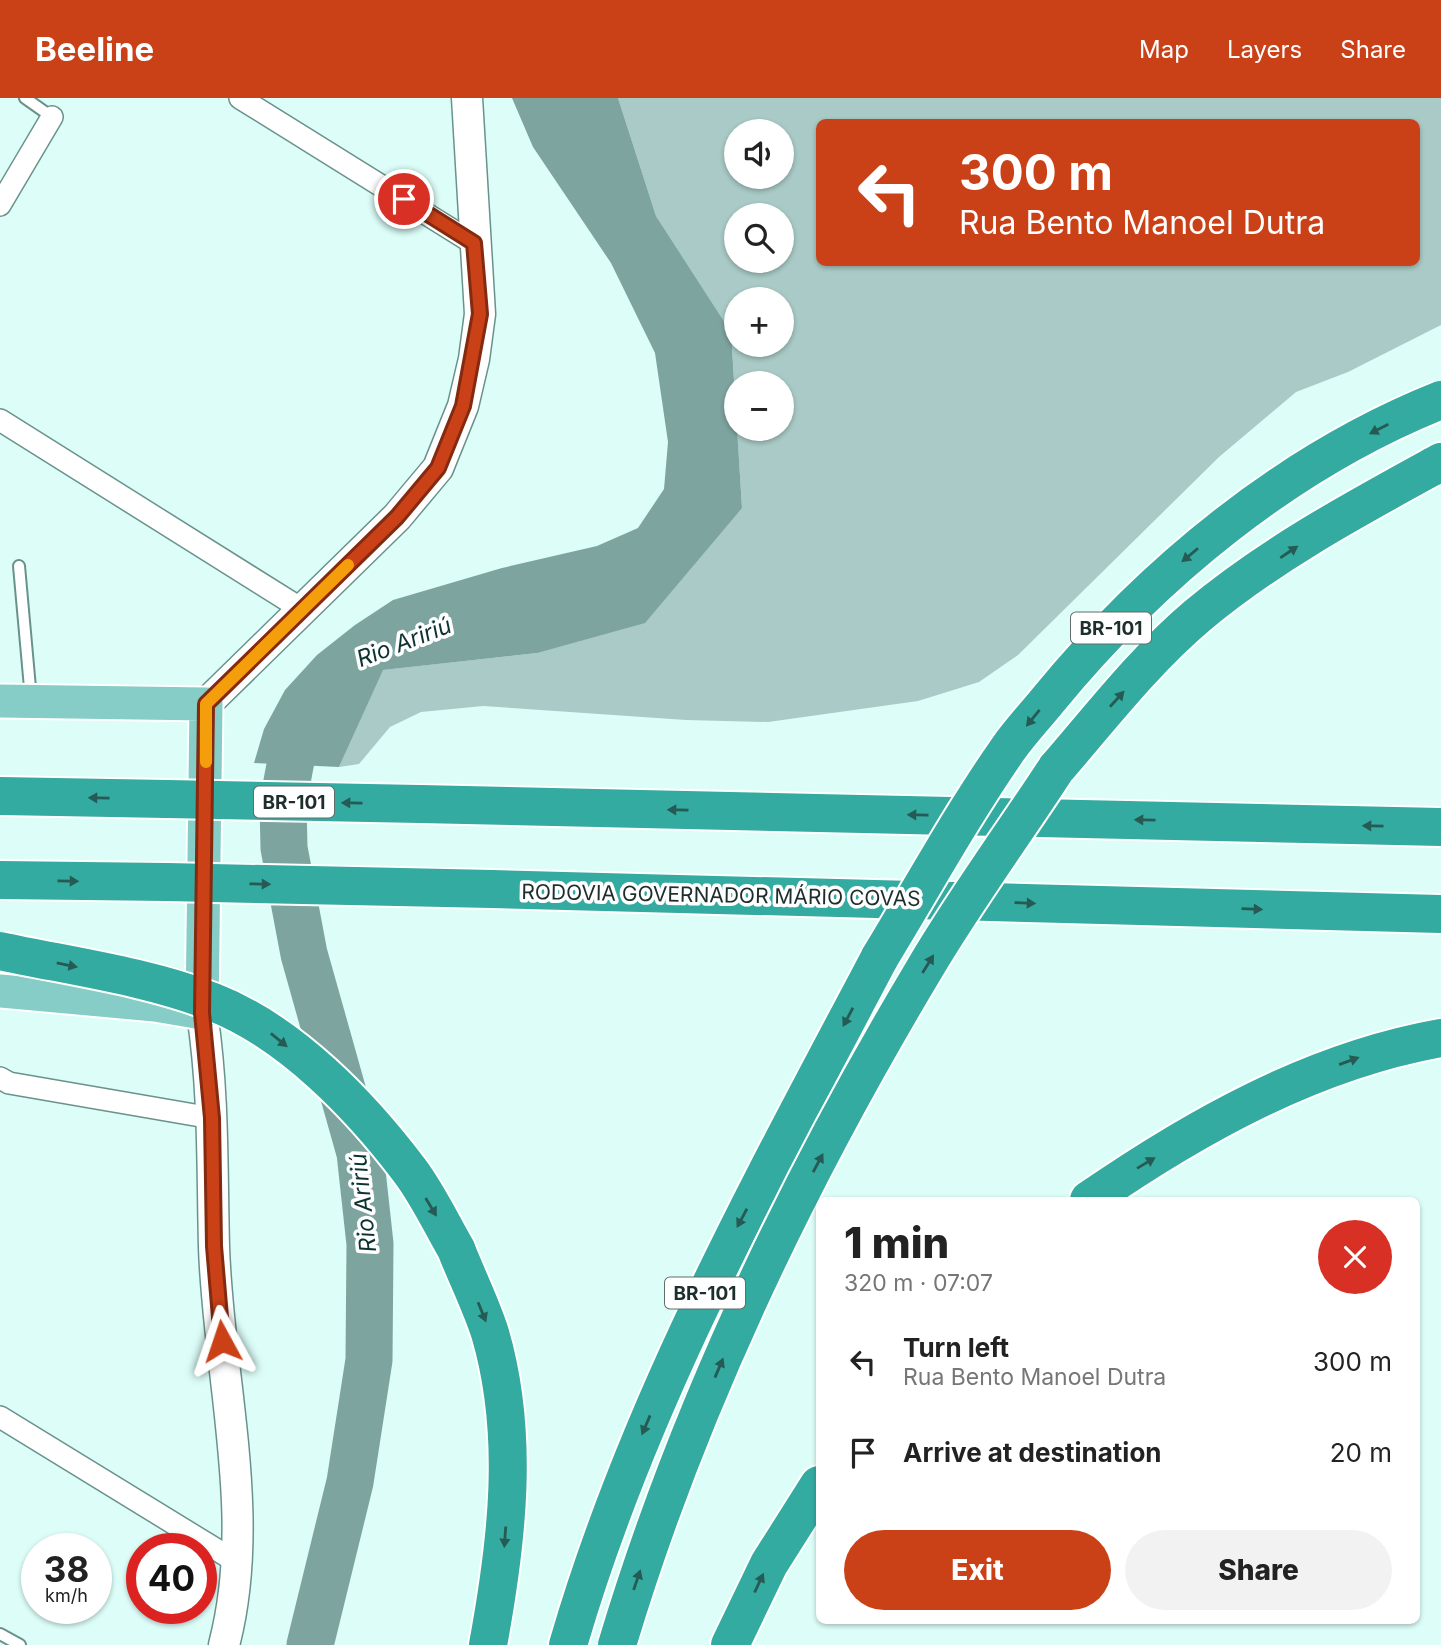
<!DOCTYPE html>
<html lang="en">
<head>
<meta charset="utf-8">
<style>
  :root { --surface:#fff; --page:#f2f2f2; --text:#222; --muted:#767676; --accent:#ca4118 }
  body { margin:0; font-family:Inter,sans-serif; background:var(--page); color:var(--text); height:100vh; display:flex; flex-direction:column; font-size:26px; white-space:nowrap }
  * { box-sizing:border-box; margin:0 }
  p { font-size:23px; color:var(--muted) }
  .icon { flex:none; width:38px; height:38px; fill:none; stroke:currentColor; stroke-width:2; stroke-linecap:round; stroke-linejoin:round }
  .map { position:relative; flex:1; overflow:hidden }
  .sheet { position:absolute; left:816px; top:1099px; width:604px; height:427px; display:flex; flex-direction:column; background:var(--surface); border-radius:10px; box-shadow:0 2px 5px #0004 }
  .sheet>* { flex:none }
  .banner { position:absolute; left:816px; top:21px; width:604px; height:147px; border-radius:10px; box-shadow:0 2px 5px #0004; background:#ca4118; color:#fff; overflow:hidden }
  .buttons { position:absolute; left:724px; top:21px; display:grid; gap:14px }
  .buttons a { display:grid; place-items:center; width:70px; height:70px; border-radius:50%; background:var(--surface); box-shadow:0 2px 5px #0004; font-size:35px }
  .speed { position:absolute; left:21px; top:1435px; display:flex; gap:14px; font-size:35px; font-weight:700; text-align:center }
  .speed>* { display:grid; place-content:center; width:91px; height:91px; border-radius:50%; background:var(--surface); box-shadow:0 2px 5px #0004; line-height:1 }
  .speed small { font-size:18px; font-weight:400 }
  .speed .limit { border:10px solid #d22; background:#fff; color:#111 }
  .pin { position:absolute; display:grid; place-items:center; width:60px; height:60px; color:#fff; margin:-30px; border:4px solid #fff; border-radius:50%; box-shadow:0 2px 7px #0007 }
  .me { position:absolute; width:77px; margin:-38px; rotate:355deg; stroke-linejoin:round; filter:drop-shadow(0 0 5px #0008) }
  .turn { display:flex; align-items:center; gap:24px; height:147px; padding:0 28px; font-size:32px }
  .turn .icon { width:91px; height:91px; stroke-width:2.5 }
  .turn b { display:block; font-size:49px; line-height:60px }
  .round { display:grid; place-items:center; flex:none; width:74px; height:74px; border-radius:37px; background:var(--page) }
  .overview { display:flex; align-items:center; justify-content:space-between; height:119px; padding:0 28px }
  h1 { font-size:42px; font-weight:800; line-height:52px }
  .primary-button { display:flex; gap:14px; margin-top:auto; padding:14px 28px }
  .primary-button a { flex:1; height:80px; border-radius:42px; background:var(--accent); color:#fff; font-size:28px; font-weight:800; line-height:80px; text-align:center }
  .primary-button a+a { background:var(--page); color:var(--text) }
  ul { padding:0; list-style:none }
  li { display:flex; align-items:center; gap:21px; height:91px; padding:0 28px }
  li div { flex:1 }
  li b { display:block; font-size:26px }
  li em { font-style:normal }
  header { display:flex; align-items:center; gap:42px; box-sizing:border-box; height:98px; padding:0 35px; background:var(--accent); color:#fff }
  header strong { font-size:33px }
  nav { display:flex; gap:38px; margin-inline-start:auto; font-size:24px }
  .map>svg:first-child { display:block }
  .green { fill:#a9cac6; fill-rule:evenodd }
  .water { fill:#7ea49f }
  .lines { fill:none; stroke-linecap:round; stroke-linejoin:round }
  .river { stroke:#7ea49f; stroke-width:47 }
  .lane-casing { stroke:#6a928c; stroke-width:14 }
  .street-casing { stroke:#6a928c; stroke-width:24 }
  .secondary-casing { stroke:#6a928c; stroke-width:33 }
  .primary-casing { stroke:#fff; stroke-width:37 }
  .highway-casing { stroke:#fff; stroke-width:42 }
  .lane { stroke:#fff; stroke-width:10 }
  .street { stroke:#fff; stroke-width:21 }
  .secondary { stroke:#fff; stroke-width:30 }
  .primary { stroke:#85cdc6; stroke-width:33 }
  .highway { stroke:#34aba0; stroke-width:38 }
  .highway-bridge-casing { stroke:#fff; stroke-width:42; stroke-linecap:butt }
  .highway-bridge { stroke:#34aba0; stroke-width:38 }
  .oneway { fill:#265a55 }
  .route-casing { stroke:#832a10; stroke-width:18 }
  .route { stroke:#ca4118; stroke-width:12 }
  .slow { stroke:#f59e0b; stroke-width:12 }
  .labels { text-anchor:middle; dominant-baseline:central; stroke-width:7; stroke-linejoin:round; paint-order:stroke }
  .shield { fill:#fff; stroke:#626d6b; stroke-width:2 }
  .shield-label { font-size:19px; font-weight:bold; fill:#1e2e2c }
  .street-label { font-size:21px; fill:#1e2e2c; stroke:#fff }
  .water-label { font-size:23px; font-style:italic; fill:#0c332f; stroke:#fff }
</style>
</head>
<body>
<header>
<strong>Beeline</strong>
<nav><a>Map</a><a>Layers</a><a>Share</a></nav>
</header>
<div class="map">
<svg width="1441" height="1547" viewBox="0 0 1441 1547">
  <rect width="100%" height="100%" fill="#dcfdf8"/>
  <path class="green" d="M618,0h823v227l-93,47 -52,20 -77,65 -201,198 -39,27 -61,19 -150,21 -82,-2 -203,-14 -62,6 -31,15 -31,37 -20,3 43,-97 155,-17 205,-145 -5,-79h45v-46h-45v41l-6,-92 -75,-116zM819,24h597v140h-597zM737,33h45v46h-45zM737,117h45v46h-45zM737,201h45v46h-45z"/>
  <path class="water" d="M512,0h106l38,118 75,116 11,176 -97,115 -108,30 -154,17 -44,97 -85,-4 10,-34 21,-39 32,-35 38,-30 38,-25 109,-32 95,-22 41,-18 26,-39 4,-47 -13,-89 -44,-90 -78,-116z"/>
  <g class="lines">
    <path class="river" d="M309,607l-11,18 -15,80 1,45 20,106 56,199 10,91 -1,116 -19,122 -40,163"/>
    <defs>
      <g id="lane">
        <path d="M25,0l27,19"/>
        <path d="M19,468l12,133"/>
        <path d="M0,1536l20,11"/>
      </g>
      <g id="street">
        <path d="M240,0l233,145"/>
        <path d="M0,107l52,-88"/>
        <path d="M0,322l303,190"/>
        <path d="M0,980l9,5 203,35"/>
        <path d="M0,1319l235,144"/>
      </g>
      <g id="secondary">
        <path d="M206,606l191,-187 41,-49 25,-62 11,-47 6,-45 -13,-216"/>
        <path d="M202,915c12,78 10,155 12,234 4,130 44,269 10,398"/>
      </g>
      <path id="primary" d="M0,603l206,3 -4,309 -47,-8 -155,-14"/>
      <g id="highway">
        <path d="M1056,671c45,-52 88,-108 141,-153 74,-62 160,-108 244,-154"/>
        <path d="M0,698l167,3"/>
        <path d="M420,706l1021,23"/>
        <path d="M0,782l167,2"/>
        <path d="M492,791l949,25"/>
        <path d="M1089,1102c106,-73 223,-139 352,-162"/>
        <path d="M456,1151c11,28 25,56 34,84 30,102 17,209 -2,312"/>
        <path d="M568,1547c71,-244 194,-464 312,-688"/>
        <path d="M730,1547l39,-81 50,-79"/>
      </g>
    </defs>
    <use href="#lane" class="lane-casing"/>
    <use href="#street" class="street-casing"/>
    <use href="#secondary" class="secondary-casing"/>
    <use href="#primary" class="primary-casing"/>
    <use href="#highway" class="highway-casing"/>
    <use href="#lane" class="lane"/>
    <use href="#street" class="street"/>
    <use href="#secondary" class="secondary"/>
    <use href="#primary" class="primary"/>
    <use href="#highway" class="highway"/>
    <defs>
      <g id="highway-bridge">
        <path d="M167,701l253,5"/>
        <path d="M167,784l325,7"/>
        <path d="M0,853c70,15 146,25 213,51 77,30 148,104 197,169 18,24 31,52 46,78"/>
        <path d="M880,859c42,-69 82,-142 128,-208 12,-17 27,-33 40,-49 104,-127 240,-239 393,-300"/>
        <path d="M617,1547c71,-237 181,-465 308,-677 40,-68 88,-133 131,-199"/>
      </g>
    </defs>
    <use href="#highway-bridge" class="highway-bridge-casing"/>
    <use href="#highway-bridge" class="highway-bridge"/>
  </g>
  <defs><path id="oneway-solid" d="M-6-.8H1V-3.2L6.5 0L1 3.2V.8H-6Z" transform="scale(1.75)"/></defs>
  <g class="oneway">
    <use href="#oneway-solid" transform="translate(1379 331) rotate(153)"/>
    <use href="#oneway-solid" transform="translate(1289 454) rotate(-34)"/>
    <use href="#oneway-solid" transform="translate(1190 457) rotate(140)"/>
    <use href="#oneway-solid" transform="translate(1117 601) rotate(-48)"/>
    <use href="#oneway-solid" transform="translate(1033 620) rotate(129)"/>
    <use href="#oneway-solid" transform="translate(99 700) rotate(-179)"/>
    <use href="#oneway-solid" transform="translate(352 705) rotate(-179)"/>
    <use href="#oneway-solid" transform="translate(678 712) rotate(-179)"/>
    <use href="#oneway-solid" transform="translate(918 717) rotate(-179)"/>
    <use href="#oneway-solid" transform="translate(1145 722) rotate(-179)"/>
    <use href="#oneway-solid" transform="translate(1373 728) rotate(-179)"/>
    <use href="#oneway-solid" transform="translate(68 783) rotate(1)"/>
    <use href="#oneway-solid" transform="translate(260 786) rotate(1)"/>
    <use href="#oneway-solid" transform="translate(1025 805) rotate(2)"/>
    <use href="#oneway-solid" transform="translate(1252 811) rotate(2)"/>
    <use href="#oneway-solid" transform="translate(928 866) rotate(-58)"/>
    <use href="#oneway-solid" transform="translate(67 867) rotate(12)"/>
    <use href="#oneway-solid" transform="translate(848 919) rotate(118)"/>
    <use href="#oneway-solid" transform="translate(279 942) rotate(39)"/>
    <use href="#oneway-solid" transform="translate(1349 963) rotate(-20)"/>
    <use href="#oneway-solid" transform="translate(818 1065) rotate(-62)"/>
    <use href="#oneway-solid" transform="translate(1146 1065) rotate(-31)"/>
    <use href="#oneway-solid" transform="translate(431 1109) rotate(59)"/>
    <use href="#oneway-solid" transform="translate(742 1120) rotate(118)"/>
    <use href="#oneway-solid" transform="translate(482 1214) rotate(68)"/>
    <use href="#oneway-solid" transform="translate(719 1270) rotate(-67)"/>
    <use href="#oneway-solid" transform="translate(646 1327) rotate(113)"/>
    <use href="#oneway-solid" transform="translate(505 1439) rotate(94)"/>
    <use href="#oneway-solid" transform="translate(637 1482) rotate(-71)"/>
    <use href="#oneway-solid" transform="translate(759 1485) rotate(-65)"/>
  </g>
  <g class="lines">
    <defs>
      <path id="route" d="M222,1243l-8,-95 -2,-128 -10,-105 4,-309 191,-187 41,-49 25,-62 17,-92 -6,-71 -70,-44"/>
    </defs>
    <use href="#route" class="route-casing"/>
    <use href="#route" class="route"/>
    <path class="slow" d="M206,664v-58l142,-139"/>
  </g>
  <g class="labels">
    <g class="shield">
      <rect x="1071" y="514.5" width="80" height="31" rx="5"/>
      <rect x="254" y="688.5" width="80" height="31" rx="5"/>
      <rect x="665" y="1179.5" width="80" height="31" rx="5"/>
    </g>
    <g class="shield-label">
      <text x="1111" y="530">BR-101</text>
      <text x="294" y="704">BR-101</text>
      <text x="705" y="1195">BR-101</text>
    </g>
    <g class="street-label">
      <text transform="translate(721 797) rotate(1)">RODOVIA GOVERNADOR MÁRIO COVAS</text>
    </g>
    <g class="water-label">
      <text transform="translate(404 544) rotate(-21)">Rio Aririú</text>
      <text transform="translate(363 1105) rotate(-96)">Rio Aririú</text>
    </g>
  </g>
</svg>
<div class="buttons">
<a><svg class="icon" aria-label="sound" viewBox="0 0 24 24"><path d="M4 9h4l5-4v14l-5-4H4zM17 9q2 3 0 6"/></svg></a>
<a><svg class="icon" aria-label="search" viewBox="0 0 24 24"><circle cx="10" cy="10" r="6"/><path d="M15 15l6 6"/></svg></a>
<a>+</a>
<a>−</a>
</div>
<div class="speed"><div>38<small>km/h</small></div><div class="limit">40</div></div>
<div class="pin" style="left:404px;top:101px;background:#d93025"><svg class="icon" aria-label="arrive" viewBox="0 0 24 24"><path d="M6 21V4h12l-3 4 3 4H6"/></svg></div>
<svg class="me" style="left:222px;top:1243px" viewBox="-20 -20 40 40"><path d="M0-17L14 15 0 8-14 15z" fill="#ca4118" stroke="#fff" stroke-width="4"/></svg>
<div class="banner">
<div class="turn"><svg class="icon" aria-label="left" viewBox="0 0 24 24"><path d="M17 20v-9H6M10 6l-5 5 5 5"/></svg><div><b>300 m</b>Rua Bento Manoel Dutra</div></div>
</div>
<section class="sheet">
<div class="overview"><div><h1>1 min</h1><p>320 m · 07:07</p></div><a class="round" style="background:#d93025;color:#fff"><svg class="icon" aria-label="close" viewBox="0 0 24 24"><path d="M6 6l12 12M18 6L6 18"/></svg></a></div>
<ul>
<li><svg class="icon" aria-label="left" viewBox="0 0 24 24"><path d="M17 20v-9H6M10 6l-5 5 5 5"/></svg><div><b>Turn left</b><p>Rua Bento Manoel Dutra</p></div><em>300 m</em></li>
<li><svg class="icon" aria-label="arrive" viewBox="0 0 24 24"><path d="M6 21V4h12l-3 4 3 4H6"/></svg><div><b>Arrive at destination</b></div><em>20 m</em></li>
</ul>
<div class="primary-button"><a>Exit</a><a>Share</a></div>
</section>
</div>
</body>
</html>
